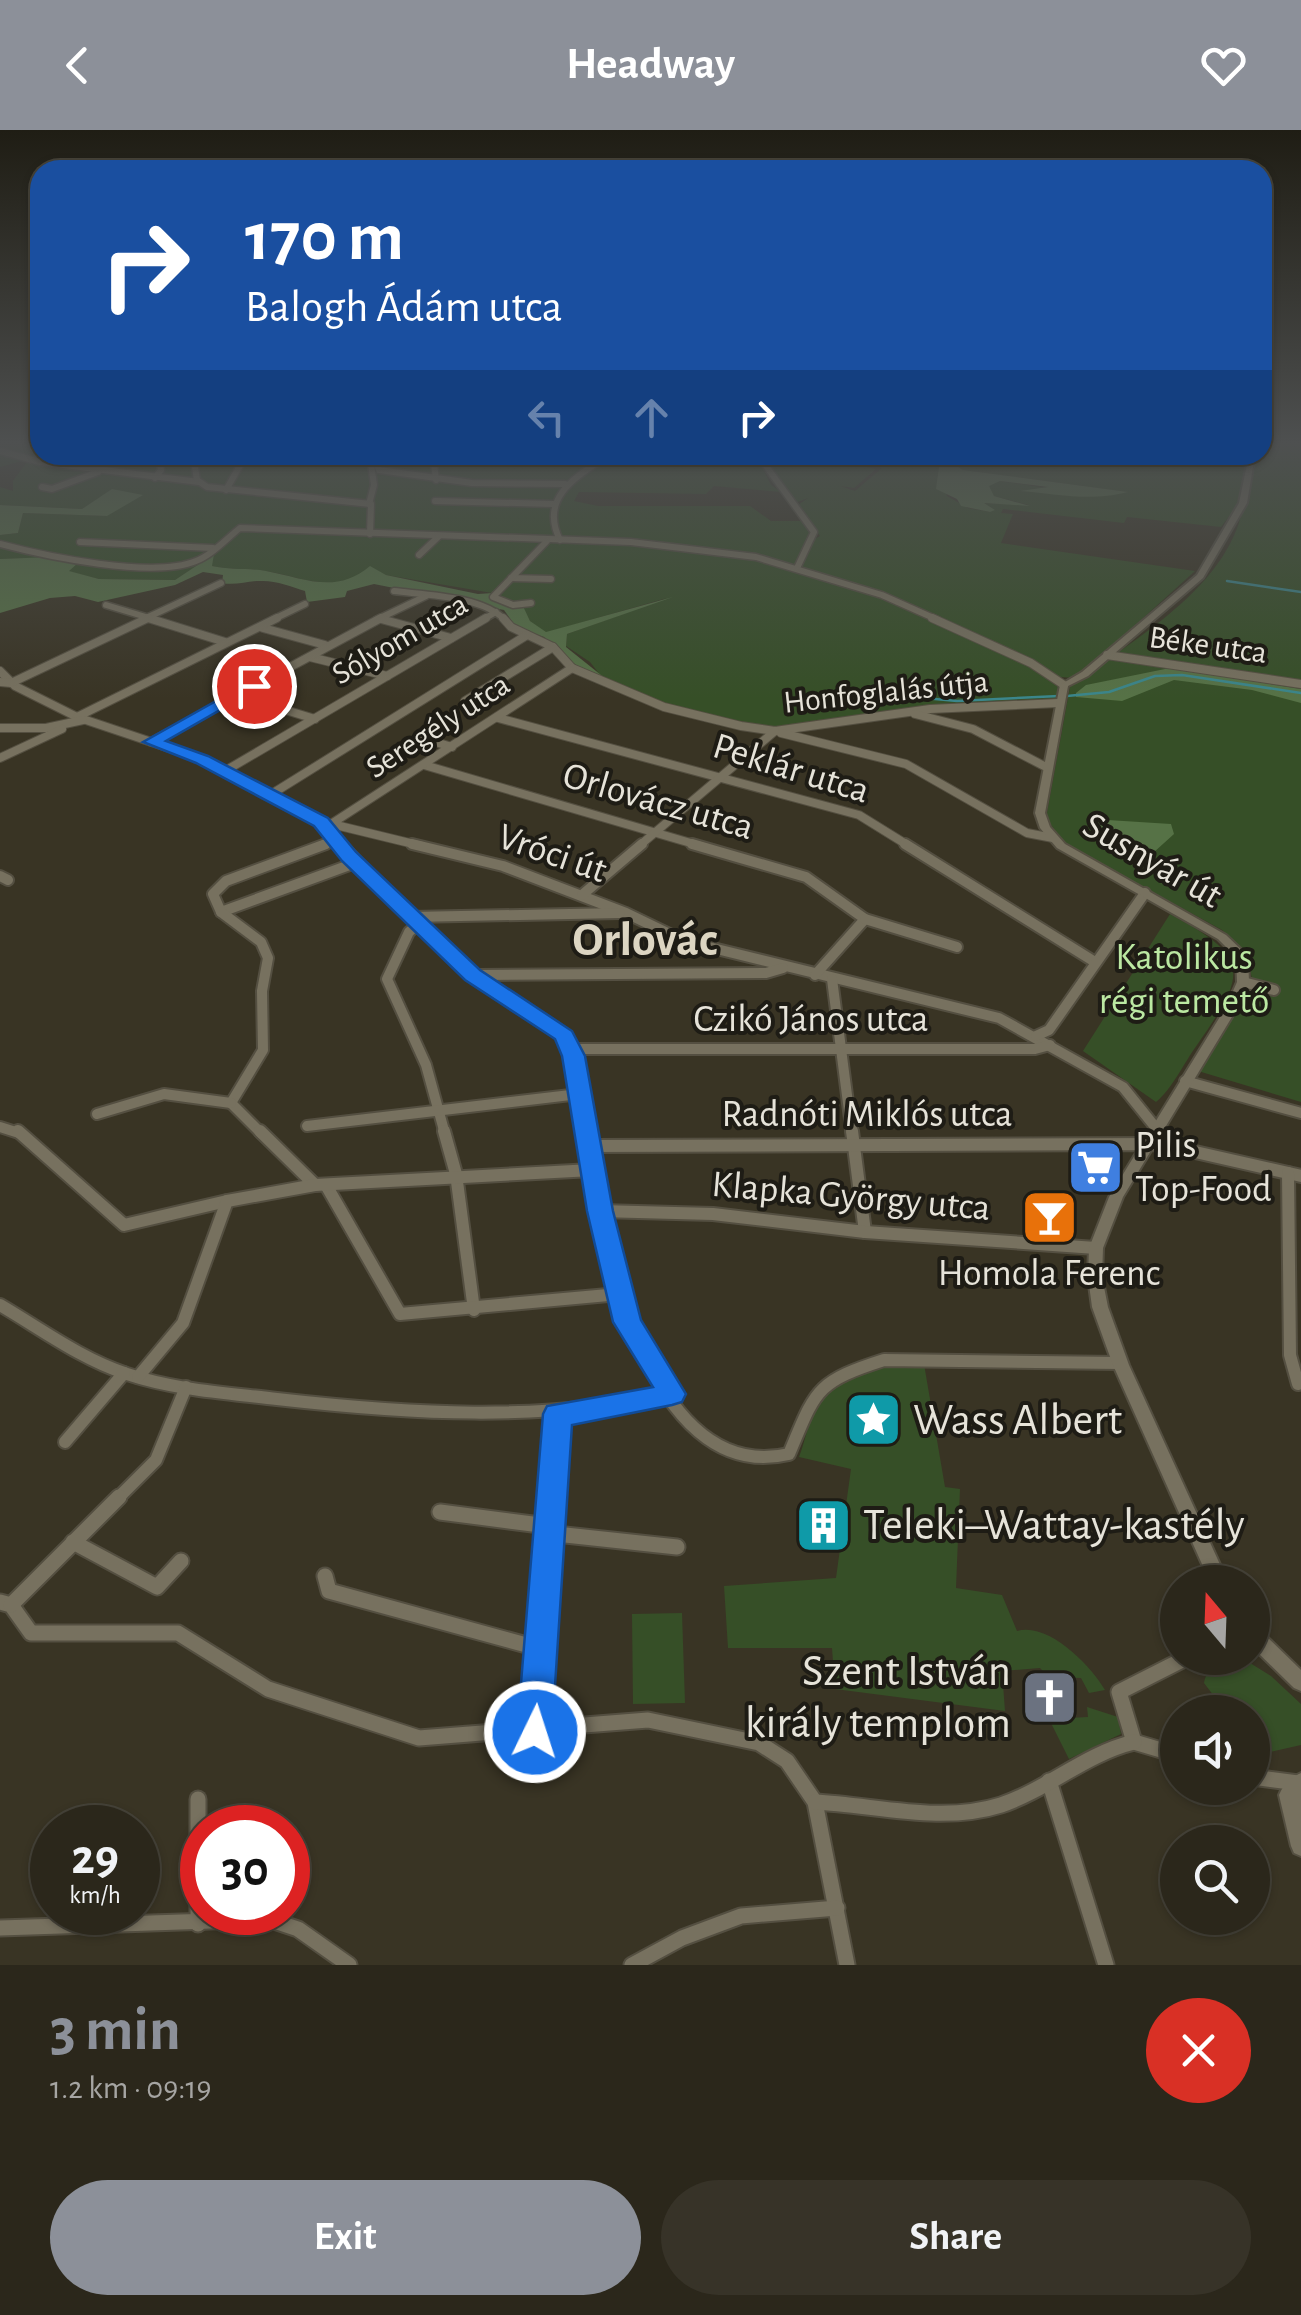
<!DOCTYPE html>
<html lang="en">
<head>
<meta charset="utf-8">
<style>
  :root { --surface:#2b271b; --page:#373328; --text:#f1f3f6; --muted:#a6a5a3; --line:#47443a; --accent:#8c9099 }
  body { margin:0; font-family:"Alegreya Sans",sans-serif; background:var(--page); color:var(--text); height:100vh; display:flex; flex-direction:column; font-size:38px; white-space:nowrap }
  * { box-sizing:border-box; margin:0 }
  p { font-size:32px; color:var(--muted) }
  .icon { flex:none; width:55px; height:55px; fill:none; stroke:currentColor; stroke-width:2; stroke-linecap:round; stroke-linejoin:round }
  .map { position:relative; height:1835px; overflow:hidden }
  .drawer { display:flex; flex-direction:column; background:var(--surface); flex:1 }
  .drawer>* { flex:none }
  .top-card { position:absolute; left:30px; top:30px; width:1242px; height:305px; border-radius:30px; box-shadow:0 2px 8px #0004,0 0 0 2px var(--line); background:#1a4fa0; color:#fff; overflow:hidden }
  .needle { width:65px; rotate:341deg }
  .controls { position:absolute; left:1160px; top:1435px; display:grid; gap:20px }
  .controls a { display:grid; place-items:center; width:110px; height:110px; border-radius:50%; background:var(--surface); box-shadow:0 2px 8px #0004,0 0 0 2px var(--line); font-size:50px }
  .speed { position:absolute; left:30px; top:1675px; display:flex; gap:20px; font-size:50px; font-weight:700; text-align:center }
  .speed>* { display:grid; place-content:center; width:130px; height:130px; border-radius:50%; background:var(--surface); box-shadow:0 2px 8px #0004,0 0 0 2px var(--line); line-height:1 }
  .speed small { font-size:25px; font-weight:400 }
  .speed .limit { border:15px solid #d22; background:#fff; color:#111 }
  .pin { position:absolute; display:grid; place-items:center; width:85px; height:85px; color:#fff; margin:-42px; border:5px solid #fff; border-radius:50%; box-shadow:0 2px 10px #0007 }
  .me { position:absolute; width:110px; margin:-55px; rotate:4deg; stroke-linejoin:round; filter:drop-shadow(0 0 8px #0008) }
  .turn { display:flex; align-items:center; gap:35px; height:210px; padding:0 50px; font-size:45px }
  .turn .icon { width:130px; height:130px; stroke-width:2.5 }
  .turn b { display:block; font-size:70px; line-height:85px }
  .lanes { display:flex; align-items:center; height:95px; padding:0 50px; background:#0003; justify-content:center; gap:50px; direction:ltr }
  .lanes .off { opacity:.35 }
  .round { display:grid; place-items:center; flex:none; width:105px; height:105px; border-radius:52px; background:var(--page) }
  .overview { display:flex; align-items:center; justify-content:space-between; height:170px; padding:0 50px }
  h1 { font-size:60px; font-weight:700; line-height:75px; color:var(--accent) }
  .cta { display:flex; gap:20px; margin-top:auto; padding:20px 50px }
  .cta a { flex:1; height:115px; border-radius:60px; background:var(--accent); color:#fff; font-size:40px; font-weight:700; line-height:115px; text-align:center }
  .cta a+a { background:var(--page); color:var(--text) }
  header { display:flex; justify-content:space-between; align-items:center; height:130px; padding:0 50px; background:var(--accent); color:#fff; font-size:45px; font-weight:700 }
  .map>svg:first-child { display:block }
  .green { fill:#364f27 }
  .forest { fill:#567246 }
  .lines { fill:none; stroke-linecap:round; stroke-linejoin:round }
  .stream { stroke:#3b868b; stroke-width:2.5 }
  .minor-far4-casing { stroke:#544f41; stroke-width:9 }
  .minor-far3-casing { stroke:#544f41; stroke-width:10 }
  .minor-far2-casing { stroke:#544f41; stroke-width:14 }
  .minor-far1-casing { stroke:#544f41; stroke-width:16 }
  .minor-casing { stroke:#544f41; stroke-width:19 }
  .tertiary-casing { stroke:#544f41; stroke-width:4 }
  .minor-far4 { stroke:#77715f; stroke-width:6 }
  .minor-far3 { stroke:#77715f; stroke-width:8 }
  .minor-far2 { stroke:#77715f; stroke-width:10 }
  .minor-far1 { stroke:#77715f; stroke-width:12 }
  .minor { stroke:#77715f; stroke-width:15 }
  .tertiary { fill:#77715f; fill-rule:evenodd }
  .route { fill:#1a73e8; stroke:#114b97; stroke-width:2.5 }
  .labels { text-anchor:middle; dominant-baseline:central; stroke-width:8; stroke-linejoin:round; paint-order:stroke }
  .far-street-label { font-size:32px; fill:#e6e3d9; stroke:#1e1c15 }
  .street-label { font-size:38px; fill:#e6e3d9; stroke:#1e1c15 }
  .park-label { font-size:38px; fill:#bbe8a2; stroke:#1e1c15 }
  .poi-label { font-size:38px; fill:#e6e3d9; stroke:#1e1c15; text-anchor:start }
  .near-poi-label { font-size:45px; fill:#e6e3d9; stroke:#1e1c15; text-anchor:start }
  .district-label { font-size:48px; font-weight:bold; fill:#dcd5c2; stroke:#1e1c15 }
</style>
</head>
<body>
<header><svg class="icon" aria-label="back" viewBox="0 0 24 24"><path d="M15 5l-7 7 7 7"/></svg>Headway<svg class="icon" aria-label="heart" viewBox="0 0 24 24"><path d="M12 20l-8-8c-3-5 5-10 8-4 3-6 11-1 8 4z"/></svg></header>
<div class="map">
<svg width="1301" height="1835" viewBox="0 0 1301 1835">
  <rect width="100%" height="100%" fill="#393424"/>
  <g class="green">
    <path d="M1263,312h38v660l-103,-31 55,-87 -6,-30 -25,-24 -157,-86 -19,-26 24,-131c71,-54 182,-111 175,-213l-5,28 -19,25 -94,-10 -3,6 -121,-14 -2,4 12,1 -12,29 194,28 -107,97 -14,10 -14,-1 2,26 -77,1 -210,27 -111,-24 -60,-27 -14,-18 -24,-16 1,-12 100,-36 -122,35 -15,-12 -9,-17 -30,-7 1,-4 -106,-18 -16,-8c-34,29 -66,10 -105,4 -17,-3 -36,-1 -54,-5l2,-11 -38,25 -76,-1 -32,-8 9,-6 -25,-7 -51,1v-24l18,-2 5,-20 84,3 5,-26 -30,19 -82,-4v-18l13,4v-10l16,-22 -29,8v-20l40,-4v12h716l15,30 10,7 -67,-6 -8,8 -127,-2 -5,9 24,5h152l21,15h35l7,19 7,-4 -22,-31 10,-7 -13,5 -29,-41 83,1 27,6 -22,19 -14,-2 15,5 27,-23 -59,-12h68l49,11 7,29 21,12 22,4 1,-5 -9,-4 47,2 -35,-9 -7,-10 13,-5 48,7 -12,3c38,6 52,8 91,1l-164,-22 -10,-6 4,-7 -10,-2h250l33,4 32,-4z"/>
    <path d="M1170,784c82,44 77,59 27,131 -13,18 -25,44 -41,57l-73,-51z"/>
    <path d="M924,1234l21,123 15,2 -4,99 46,7 15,36c32,-9 74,35 88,59l-16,3 -8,-15 -32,-1 -9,-9 -38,3 3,40 -170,-22 -3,-41h-104l-4,-62 112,-8 15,-109 -52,-12c7,-18 11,-44 22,-60 22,-30 70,-32 103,-33z"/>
    <path d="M682,1483l3,90 -52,1 -1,-90z"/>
    <path d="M1242,1528l29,18 30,28v41l-48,11 -1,-44h-26l-22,-29c3,-18 21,-24 38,-25z"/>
    <path d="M1087,1577l31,10 3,17 -52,25 -20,-40 39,-2z"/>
  </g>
  <g class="forest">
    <path d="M763,325h184l11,2 -4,7 9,6 165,22c-41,10 -67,2 -108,-1l28,-4 -48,-6 -11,5 5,10 36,10 -46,-3 11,7 -5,2 -29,-6 -4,-7 -21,-10 3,-22 -48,-11 -124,4z"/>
    <path d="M112,359l31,6 -36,21 -84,-3 -5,20 -18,2v-30l82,4z"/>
    <path d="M214,424l-2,12c18,4 37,2 54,5 38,7 70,24 104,-5l16,9 92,19 15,-1 -1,4 30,7 8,17 16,11 127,-35 -106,37 -1,13 40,32 -28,-11 -34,-31 -28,-10 -12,-17 -130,-26 -27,7 -2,6 -38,5 -2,-11c-13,-4 -28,-10 -42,-10 -15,-1 -26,5 -41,2l1,-8 -20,-3 -28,13 -77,17 -23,-6 -25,2 -50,15v-54l51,-2 26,7 -8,7 30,8 76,1z"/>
    <path d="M1170,538l131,21v14l-49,-13 -78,-10 -52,21 -46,-4v-4l10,-8z"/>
    <path d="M1092,689l79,5 3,10 -21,19 -36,-5 -25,-16z"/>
  </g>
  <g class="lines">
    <g class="stream">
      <path d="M1227,451l74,11"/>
      <path d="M902,566l55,5 102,-5"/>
      <path d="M1067,566l42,-4 46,-16 27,-1 119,18"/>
    </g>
    <defs>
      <g id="minor-far4">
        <path d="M0,321l40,11 159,20"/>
        <path d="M193,325l4,25 10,7 164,17 -1,30"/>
        <path d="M374,325l5,15 93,13 93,1"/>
        <path d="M433,325l3,25"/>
        <path d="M566,325l37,3"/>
        <path d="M758,325l56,77 -16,34"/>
        <path d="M155,348l6,-8 -3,-15"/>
        <path d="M42,357l10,2 46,-17"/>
        <path d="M226,360l20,-35"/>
        <path d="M435,371l118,3"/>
        <path d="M369,374l5,-19 -3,-21"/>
        <path d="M560,410c-20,-40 12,-61 43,-81"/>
        <path d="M80,412l133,6"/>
        <path d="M0,414c45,12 153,35 196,17 16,-6 30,-22 44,-33l391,14 125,15 126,38 56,25"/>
        <path d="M419,425l20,-19"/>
        <path d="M511,448l40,1"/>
        <path d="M394,461c32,4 88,5 111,29"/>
        <path d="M531,473l-18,2 -20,-8 54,-56"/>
        <path d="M106,475l50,15"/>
        <path d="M381,489l5,1"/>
        <path d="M142,490l79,-37"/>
        <path d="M272,490l33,-16"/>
        <path d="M376,490l50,-24"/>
        <path d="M482,490l14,-8"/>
      </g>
      <g id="minor-far3">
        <path d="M148,488l77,24"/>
        <path d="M503,488l8,9 42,20 19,21 92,39 77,19 34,5 155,-22 128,-6"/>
        <path d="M932,488l99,45 33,22"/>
        <path d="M381,489l70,19"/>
        <path d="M263,498l62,17"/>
        <path d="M1107,525l194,29"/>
        <path d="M310,527l77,19"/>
        <path d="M0,541l15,15 62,31 125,42 109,60 111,27"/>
        <path d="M0,552l11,1 137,-65"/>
        <path d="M465,571l88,-54"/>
        <path d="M259,572l56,17"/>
        <path d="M915,584l58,15 73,38"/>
        <path d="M77,587l200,-99"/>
        <path d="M498,588l361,97 50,31"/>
        <path d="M0,598h46l37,-8"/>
        <path d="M781,603l125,31 121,69 26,5"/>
        <path d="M422,608l30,9"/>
        <path d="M151,612l230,-124"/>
        <path d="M0,628l62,-29"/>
        <path d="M424,635l277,81"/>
        <path d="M225,641l261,-153"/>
        <path d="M270,665l257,-160"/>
        <path d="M321,692l23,24"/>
        <path d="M331,694l241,-156"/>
        <path d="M319,716l14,-5 3,-8"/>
        <path d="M639,716l136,-115"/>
      </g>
      <g id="minor-far2">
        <path d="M341,714l76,81 55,50 92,61 9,20 11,78"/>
        <path d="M412,714l91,22 123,47 58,28 315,77 124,69 33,41"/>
        <path d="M692,714l114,33 59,42 -50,56"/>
        <path d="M905,714l190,118"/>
        <path d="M0,746l8,4"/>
        <path d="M582,765l60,-51"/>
        <path d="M221,782l134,-49"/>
        <path d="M411,787l209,-4"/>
        <path d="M865,789l92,28"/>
        <path d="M417,795l-8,7 -22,47 39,86 19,69"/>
        <path d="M476,845l290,-2 17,-5"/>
        <path d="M832,849l20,155"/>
        <path d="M1243,852l31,8"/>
        <path d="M1036,906l13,-6 96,-137"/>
        <path d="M571,919h464l15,-4"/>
        <path d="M1185,951l116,32"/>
        <path d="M231,973l32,-53 -1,-59 6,-33 -7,-16 -40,-30 -8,-18 13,-13 100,-37"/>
        <path d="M231,973l31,31"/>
        <path d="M97,984l67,-20 67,9"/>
        <path d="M307,996l272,-32"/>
        <path d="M0,997l22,7"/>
      </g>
      <g id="minor-far1">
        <path d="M18,1001l106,94 103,-24"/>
        <path d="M260,1001l55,54"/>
        <path d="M444,1001l12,43 18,136"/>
        <path d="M584,1001c15,98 62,357 205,323 27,-64 26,-72 95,-94l236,3"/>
        <path d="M852,1001l13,101"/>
        <path d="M588,1016l572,-2 141,32"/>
        <path d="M1288,1043l2,182 8,29"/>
        <path d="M326,1055l74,129 219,-20"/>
        <path d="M600,1081l113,3 152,18 231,16"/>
        <path d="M0,1175c41,24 81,54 127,69 48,16 100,19 150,25 133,15 262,23 394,-5"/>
        <path d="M138,1247l45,-54 44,-122 88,-16 277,-15"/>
        <path d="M65,1312l59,-69"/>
        <path d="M116,1370l40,-40 30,-73"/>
        <path d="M552,1370l6,-86"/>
      </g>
      <g id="minor">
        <path d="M440,1382l108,14"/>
        <path d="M547,1403l130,14"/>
        <path d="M73,1412l84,45 24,-26"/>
        <path d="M325,1446l4,15 212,58"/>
        <path d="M0,1472l11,3 20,28h147l90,56 151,49 229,-18 111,23 28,18 28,41 32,163"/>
        <path d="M11,1475l108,-108"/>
        <path d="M535,1602l17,-235"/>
        <path d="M1178,1625l-44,-13 -15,-50 67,-34"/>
        <path d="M1252,1647l46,6"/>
        <path d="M1049,1651l57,184"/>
        <path d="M198,1669v125"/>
        <path d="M815,1672c61,3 126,22 186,3 47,-16 84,-51 133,-63"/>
        <path d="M0,1798l268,-9 30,10 51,36"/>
        <path d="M632,1835l50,-27 59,-22 96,-8"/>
      </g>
      <g id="tertiary">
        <path d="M1249,325h6l-8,48 -44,75 -115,98 -20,10 -23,127 5,14 15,17 161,91 22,21 1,26 -11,25 -115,190 -20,51 -1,29 6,30 21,58 99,217h-18l-97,-217 -21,-58 -4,-30 1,-29 20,-51 117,-190 11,-25 -1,-25 -18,-18 -161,-91 -17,-20 -5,-15 25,-128 22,-13 115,-97 42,-72z"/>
        <path d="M1252,1496l6,2 43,42v21l-7,-3 -42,-41z"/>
        <path d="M1301,1643v83l-7,-3 -3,-7 -12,-51c4,-10 12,-18 22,-22z"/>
      </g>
    </defs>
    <use href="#minor-far4" class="minor-far4-casing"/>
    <use href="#minor-far3" class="minor-far3-casing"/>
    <use href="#minor-far2" class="minor-far2-casing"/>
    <use href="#minor-far1" class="minor-far1-casing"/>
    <use href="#minor" class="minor-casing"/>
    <use href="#tertiary" class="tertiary-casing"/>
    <use href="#minor-far4" class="minor-far4"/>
    <use href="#minor-far3" class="minor-far3"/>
    <use href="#minor-far2" class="minor-far2"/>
    <use href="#minor-far1" class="minor-far1"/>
    <use href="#minor" class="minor"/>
    <use href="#tertiary" class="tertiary"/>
  </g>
  <linearGradient id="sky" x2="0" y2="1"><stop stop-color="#1f1d14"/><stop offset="0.55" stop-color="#4e5050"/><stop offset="1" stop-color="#4e5050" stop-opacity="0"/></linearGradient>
  <rect width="1301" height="569" fill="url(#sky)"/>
  <path class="route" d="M248,553l14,3 -96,55 42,15 120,62 28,34 124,118 92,61 13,25 28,155 28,109 45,74 -4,8 -10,3 -100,20 -20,307 -5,12 -12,5 -13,-5 -5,-12 26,-318 4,-8 106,-19 -40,-65 -26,-111 -25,-155 -7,-17 -90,-59 -123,-119 -28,-35 -118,-63 -53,-21z"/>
  <defs>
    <symbol id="supermarket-square" viewBox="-11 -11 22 22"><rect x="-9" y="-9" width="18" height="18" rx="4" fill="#3f7fe0" stroke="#1e1c15"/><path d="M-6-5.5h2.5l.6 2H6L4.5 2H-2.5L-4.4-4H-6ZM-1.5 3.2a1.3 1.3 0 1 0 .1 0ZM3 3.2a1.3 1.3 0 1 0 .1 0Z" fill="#fff"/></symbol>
    <symbol id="bar-square" viewBox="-11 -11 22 22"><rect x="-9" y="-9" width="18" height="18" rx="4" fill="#e8710a" stroke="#1e1c15"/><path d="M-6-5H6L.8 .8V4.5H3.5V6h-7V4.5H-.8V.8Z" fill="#fff"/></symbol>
    <symbol id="sight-square" viewBox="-11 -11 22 22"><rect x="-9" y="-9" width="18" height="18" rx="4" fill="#0f9aa8" stroke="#1e1c15"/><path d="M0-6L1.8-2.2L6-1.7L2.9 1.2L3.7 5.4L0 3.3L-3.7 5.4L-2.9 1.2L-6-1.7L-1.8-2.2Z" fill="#fff"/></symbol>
    <symbol id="building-square" viewBox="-11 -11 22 22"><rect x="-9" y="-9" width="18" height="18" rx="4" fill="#0f9aa8" stroke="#1e1c15"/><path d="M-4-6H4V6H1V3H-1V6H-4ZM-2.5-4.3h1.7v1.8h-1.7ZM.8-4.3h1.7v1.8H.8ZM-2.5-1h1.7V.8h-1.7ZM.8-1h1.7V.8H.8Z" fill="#fff"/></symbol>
    <symbol id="church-square" viewBox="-11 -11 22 22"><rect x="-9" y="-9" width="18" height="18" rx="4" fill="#6b7280" stroke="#1e1c15"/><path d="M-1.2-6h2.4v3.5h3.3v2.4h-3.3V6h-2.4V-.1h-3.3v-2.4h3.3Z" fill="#fff"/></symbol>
  </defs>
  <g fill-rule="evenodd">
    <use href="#supermarket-square" x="1064" y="1006" width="63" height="63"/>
    <use href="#bar-square" x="1018" y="1056" width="63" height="63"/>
    <use href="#sight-square" x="842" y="1258" width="63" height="63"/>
    <use href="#building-square" x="792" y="1364" width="63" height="63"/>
    <use href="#church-square" x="1018" y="1536" width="63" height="63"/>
  </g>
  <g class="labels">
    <g class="far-street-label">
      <text transform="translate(400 509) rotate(-30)">Sólyom utca</text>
      <text transform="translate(1208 515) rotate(8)">Béke utca</text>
      <text transform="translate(886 562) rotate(-6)">Honfoglalás útja</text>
      <text transform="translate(438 596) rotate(-33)">Seregély utca</text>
    </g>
    <g class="street-label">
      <text transform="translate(791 639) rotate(17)">Peklár utca</text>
      <text transform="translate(658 672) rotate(16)">Orlovácz utca</text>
      <text transform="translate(552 724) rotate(19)">Vróci út</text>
      <text transform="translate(1152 731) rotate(30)">Susnyár út</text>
      <text x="811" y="890">Czikó János utca</text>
      <text x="867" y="985">Radnóti Miklós utca</text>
      <text transform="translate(851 1067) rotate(5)">Klapka György utca</text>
    </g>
    <g class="park-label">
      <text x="1184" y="828">Katolikus<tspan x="1184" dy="44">régi temető</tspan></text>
    </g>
    <g class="poi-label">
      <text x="1135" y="1016">Pilis<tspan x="1135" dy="44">Top-Food</tspan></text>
      <text x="1049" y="1144" text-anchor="middle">Homola Ferenc</text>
    </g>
    <g class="near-poi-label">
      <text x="913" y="1290">Wass Albert</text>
      <text x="863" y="1395">Teleki–Wattay-kastély</text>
      <text x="1011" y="1541" text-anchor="end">Szent István<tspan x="1011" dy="52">király templom</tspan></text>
    </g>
    <g class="district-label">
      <text x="645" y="811">Orlovác</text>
    </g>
  </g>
</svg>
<div class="controls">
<a><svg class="needle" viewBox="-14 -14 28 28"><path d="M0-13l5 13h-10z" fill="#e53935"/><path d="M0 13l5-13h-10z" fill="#a6a5a3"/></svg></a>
<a><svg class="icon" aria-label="sound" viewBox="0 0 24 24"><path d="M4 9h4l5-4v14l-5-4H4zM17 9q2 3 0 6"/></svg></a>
<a><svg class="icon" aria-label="search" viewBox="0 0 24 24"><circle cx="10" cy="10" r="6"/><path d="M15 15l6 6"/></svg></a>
</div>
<div class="speed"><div>29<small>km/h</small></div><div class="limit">30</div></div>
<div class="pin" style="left:254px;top:556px;background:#d93025"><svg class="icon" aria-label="arrive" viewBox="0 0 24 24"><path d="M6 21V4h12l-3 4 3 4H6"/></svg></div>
<svg class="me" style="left:535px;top:1602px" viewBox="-20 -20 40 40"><circle r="17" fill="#1a73e8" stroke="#fff" stroke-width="3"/><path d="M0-11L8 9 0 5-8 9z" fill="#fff"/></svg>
<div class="top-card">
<div class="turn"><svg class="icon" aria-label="right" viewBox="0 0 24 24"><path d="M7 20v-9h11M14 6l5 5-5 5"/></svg><div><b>170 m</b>Balogh Ádám utca</div></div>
<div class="lanes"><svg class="icon off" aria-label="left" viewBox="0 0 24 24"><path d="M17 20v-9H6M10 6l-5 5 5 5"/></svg><svg class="icon off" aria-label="ahead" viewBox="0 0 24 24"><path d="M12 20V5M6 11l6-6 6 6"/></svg><svg class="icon" aria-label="right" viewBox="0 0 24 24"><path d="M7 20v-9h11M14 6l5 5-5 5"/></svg></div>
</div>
</div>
<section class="drawer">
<div class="overview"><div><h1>3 min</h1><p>1.2 km · 09:19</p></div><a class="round" style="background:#d93025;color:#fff"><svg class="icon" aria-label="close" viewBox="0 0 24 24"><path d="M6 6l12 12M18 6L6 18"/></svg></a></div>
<div class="cta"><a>Exit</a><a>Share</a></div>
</section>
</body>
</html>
